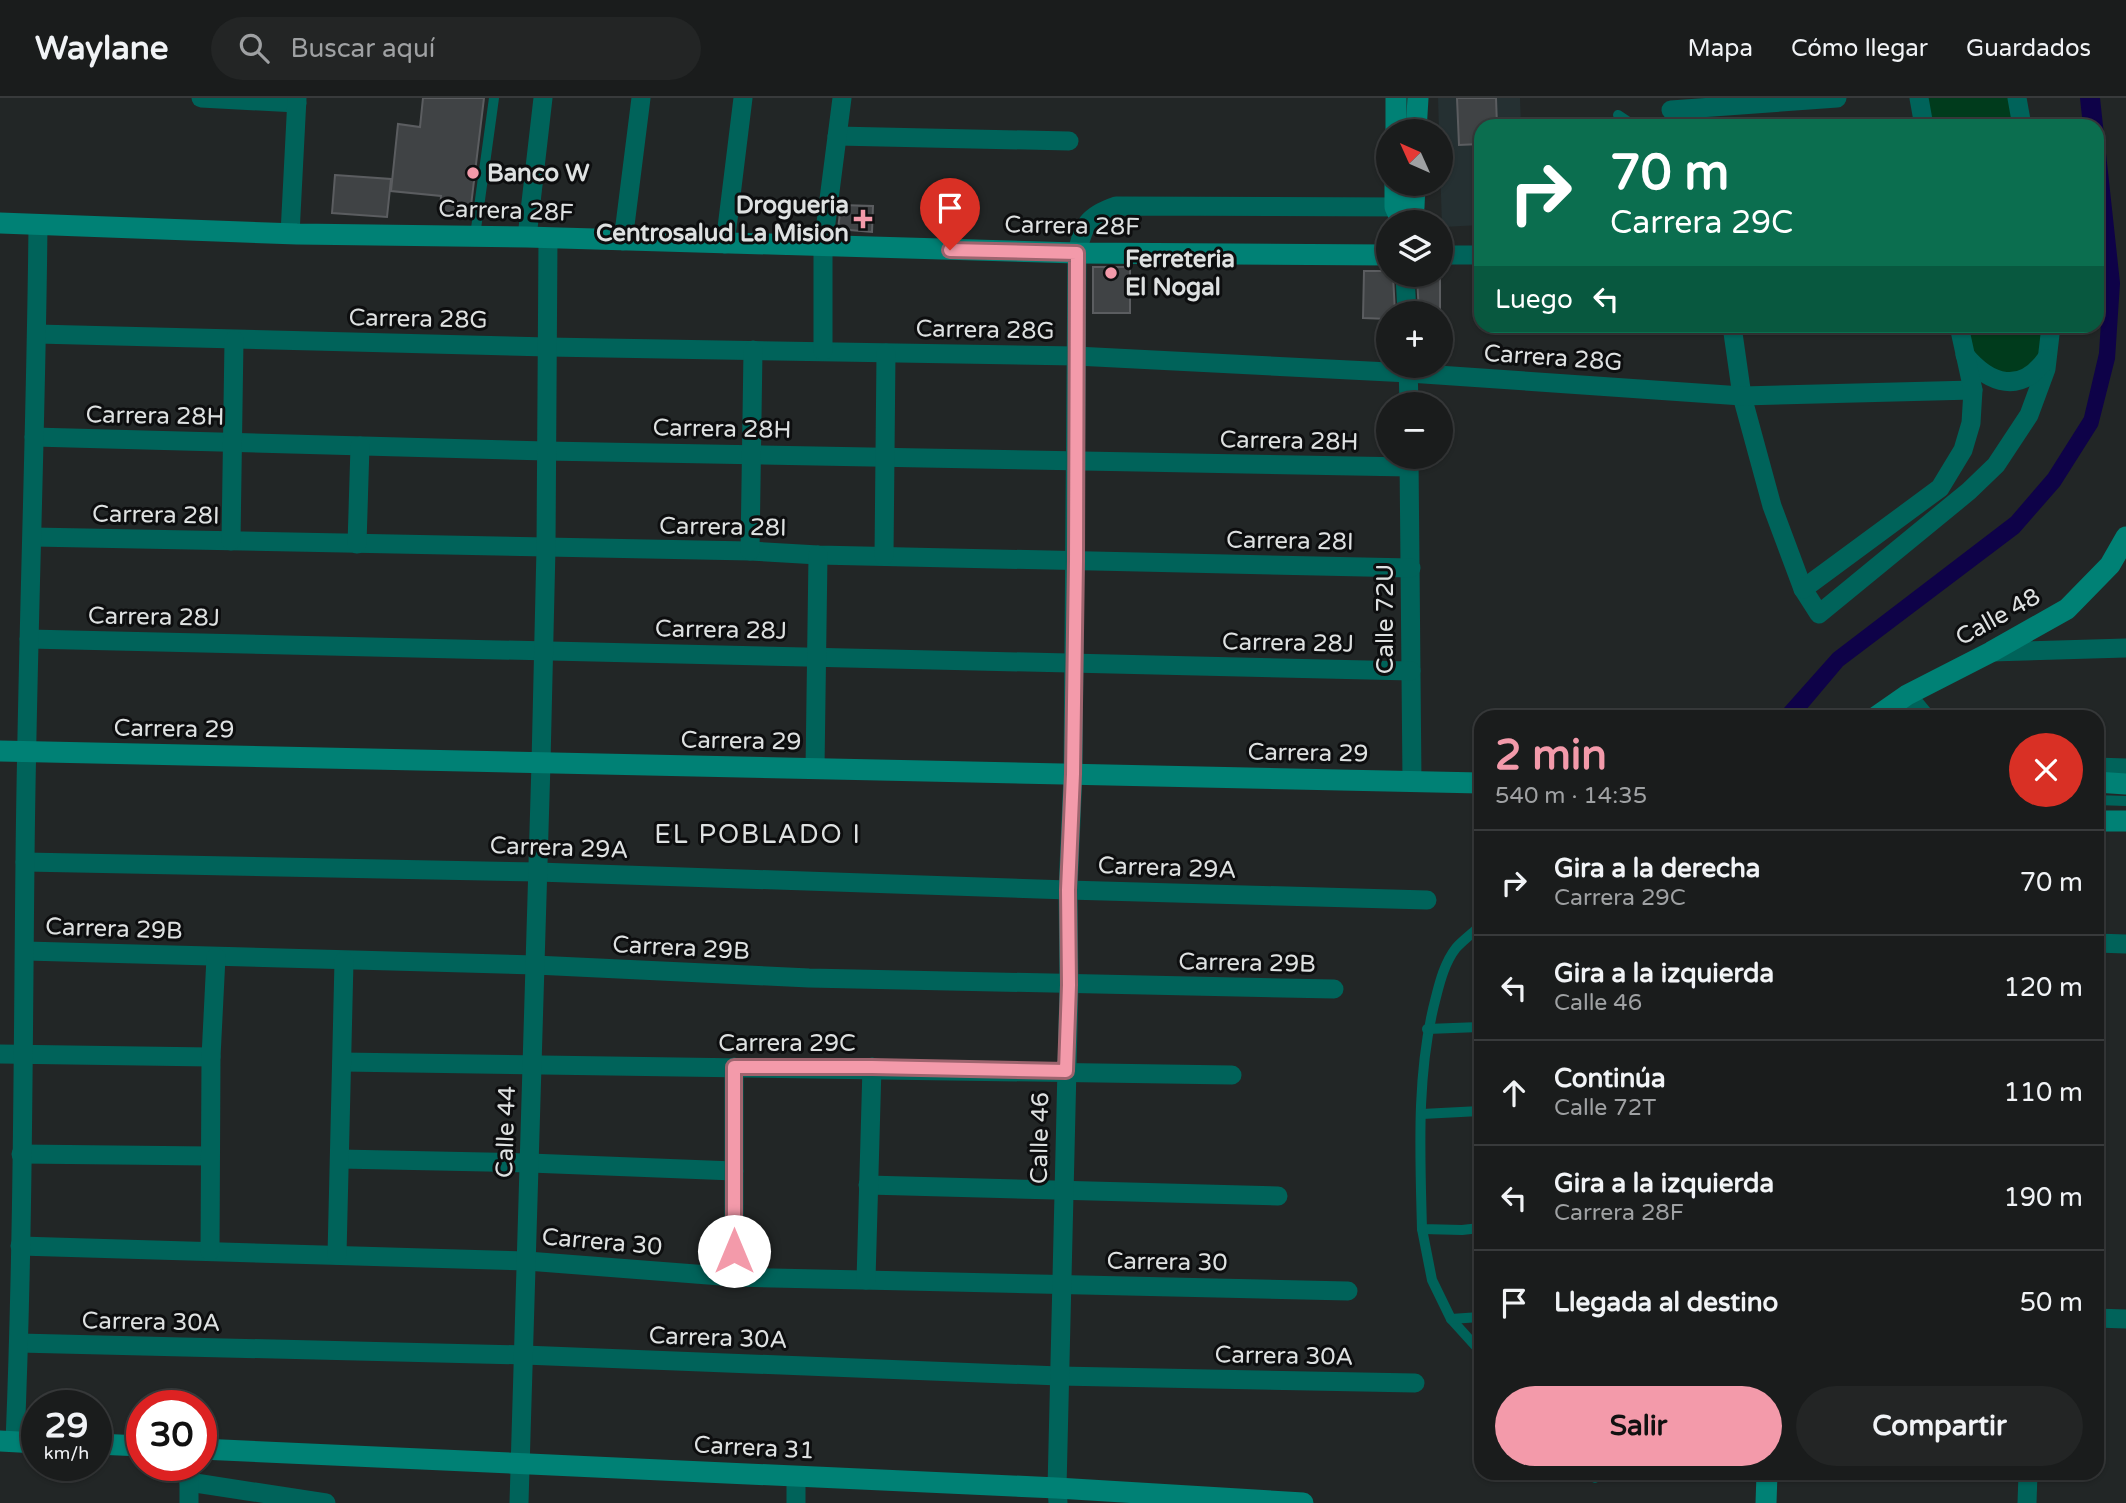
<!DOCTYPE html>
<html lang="es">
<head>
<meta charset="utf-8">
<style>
  :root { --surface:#1a1c1c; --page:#232525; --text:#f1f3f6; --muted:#9fa1a3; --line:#383a3b; --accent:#f39aaa }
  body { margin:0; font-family:"Varela Round",sans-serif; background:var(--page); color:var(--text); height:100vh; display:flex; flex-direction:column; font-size:26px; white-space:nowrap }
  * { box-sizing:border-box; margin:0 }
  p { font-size:23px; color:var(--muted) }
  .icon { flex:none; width:38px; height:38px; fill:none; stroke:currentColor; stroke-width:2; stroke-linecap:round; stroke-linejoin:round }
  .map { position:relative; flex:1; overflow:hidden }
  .drawer { position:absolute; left:1474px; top:612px; width:630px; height:770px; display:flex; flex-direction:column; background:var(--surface); border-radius:21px; box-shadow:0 2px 5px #0004,0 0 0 2px var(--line) }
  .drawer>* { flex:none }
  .hud { position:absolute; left:1474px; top:21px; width:630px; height:214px; border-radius:21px; box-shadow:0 2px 5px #0004,0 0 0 2px var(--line); background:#0b6e4f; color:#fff; overflow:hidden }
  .needle { width:46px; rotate:315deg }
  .controls { position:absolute; left:1376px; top:21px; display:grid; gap:14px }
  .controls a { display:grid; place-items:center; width:77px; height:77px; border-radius:50%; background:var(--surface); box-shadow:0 2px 5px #0004,0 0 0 2px var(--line); font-size:35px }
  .speed { position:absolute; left:21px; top:1292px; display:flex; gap:14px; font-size:35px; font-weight:700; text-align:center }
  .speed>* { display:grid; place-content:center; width:91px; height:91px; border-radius:50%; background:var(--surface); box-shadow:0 2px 5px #0004,0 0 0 2px var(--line); line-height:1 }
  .speed small { font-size:18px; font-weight:400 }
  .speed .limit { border:10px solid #d22; background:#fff; color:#111 }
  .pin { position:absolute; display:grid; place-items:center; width:60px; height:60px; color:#fff; margin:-72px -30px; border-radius:50% 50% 50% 0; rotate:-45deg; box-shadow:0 0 7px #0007 }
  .pin .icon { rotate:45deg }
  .me { position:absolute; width:77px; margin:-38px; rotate:0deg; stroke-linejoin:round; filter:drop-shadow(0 0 5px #0008) }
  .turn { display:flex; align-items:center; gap:24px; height:147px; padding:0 21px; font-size:32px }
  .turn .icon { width:91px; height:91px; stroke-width:2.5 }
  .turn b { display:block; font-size:49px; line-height:60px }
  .then { display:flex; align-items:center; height:66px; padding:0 21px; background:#0003; gap:14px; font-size:26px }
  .round { display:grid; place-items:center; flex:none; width:74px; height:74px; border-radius:37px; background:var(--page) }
  .head { display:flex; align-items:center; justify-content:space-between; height:119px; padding:0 21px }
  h1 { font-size:42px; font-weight:700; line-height:52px; color:var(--accent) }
  .primary-button { display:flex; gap:14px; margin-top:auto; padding:14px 21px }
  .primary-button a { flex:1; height:80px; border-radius:42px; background:var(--accent); color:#111; font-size:28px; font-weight:700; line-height:80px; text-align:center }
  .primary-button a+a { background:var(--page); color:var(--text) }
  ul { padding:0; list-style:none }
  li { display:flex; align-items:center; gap:21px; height:105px; padding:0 21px; border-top:2px solid var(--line) }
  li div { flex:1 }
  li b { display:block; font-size:26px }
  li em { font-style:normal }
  header { display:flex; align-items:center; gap:42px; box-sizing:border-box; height:98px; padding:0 35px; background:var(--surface); border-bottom:2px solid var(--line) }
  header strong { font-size:33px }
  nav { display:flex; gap:38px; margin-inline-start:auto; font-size:24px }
  .search { width:490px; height:63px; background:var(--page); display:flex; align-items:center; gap:18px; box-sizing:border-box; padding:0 24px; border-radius:38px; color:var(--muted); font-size:26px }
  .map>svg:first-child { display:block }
  .built { fill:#253032 }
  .green { fill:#003b1c }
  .water { fill:#0e0248 }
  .building { fill:#404345; stroke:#5b5d60; stroke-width:2 }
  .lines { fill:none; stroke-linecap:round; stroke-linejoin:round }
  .lane { stroke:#00635a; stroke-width:10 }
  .street { stroke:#00635a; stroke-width:19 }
  .secondary { stroke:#008175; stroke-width:21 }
  .route-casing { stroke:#9e646e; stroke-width:18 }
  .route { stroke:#f39aaa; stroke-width:12 }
  .poi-dot { fill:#f39aaa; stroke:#0d0e0f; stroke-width:2.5 }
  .labels { text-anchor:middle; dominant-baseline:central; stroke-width:6; stroke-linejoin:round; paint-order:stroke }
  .poi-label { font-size:24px; font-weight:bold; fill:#dee1e1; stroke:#0d0e0f; text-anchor:start }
  .street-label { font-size:24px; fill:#dee1e1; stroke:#0d0e0f }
  .neighbourhood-label { font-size:26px; letter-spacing:2px; fill:#dee1e1; stroke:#0d0e0f }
</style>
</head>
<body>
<header>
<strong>Waylane</strong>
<div class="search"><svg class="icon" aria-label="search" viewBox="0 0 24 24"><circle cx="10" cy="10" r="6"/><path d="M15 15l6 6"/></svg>Buscar aquí</div>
<nav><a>Mapa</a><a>Cómo llegar</a><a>Guardados</a></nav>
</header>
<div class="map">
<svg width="2126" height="1405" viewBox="0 0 2126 1405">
  <rect width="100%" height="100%" fill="#222626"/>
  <path class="built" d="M1438,0h82l1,28h-41v99l-38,2z"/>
  <g class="green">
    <path d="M1919,0h98l5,28h-98z"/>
    <path d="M1959,228h92l-13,44 -48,8z"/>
  </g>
  <path class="water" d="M2080,0h20l20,185 -5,76 -17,67 -38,60 -41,47 -176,133 -43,51h-24l57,-64 178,-136 37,-43 36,-57 15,-64 5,-78 -8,-50v-99h-13z"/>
  <g class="building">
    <path d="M423,0h61l-14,116 -30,-3 1,-15 -50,-5 7,-67 22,3z"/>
    <path d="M1457,0h39l1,28h-17v18l-21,1z"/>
    <path d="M335,77l56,4 -4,38 -55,-4z"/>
    <path d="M841,107l32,1 -1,26 -34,-3z"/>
    <rect x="1093" y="169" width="37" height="46"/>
    <path d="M1364,173h24v4h5l2,38h-7v6l-25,-1z"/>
    <path d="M1417,179l23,1v35h-21z"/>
  </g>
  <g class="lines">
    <g class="lane">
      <path d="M1618,17l9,6 2,5"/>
      <path d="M475,138l19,-138"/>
      <path d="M2096,702l30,1"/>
      <path d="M1480,828c-7,7 -17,14 -24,22 -11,14 -16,33 -20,49 -20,75 -16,156 -14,232l40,1 18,-2"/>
      <path d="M1427,931l53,-2"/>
      <path d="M1422,1016l58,-3"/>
      <path d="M1422,1131l10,51 19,39 29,32"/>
      <path d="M1451,1221l29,-2"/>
      <path d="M1591,1376l4,4"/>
    </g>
    <g class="street">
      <path d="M201,0l96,5"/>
      <path d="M1919,0l5,28"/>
      <path d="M2017,0l5,28"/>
      <path d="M1671,12l166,-12"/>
      <path d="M837,38l232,5"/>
      <path d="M290,136l7,-136"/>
      <path d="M527,139l16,-139"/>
      <path d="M623,143l18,-143"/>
      <path d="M725,146l18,-146"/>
      <path d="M1440,157h40"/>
      <path d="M1405,177l2,38"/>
      <path d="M1732,228l10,70 30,110 31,83 16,25 150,-123 27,-26 33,-50 17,-46 5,-43"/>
      <path d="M37,236l511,13 528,9 333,17 333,23 231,-6"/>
      <path d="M823,253v-105l19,-148"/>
      <path d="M1965,257c25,30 56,39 81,4"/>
      <path d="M1408,268l1,38"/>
      <path d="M34,339l512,14 863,16"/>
      <path d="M1409,359l3,325"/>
      <path d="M33,439l717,14 68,4 593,13"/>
      <path d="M231,443l3,-201"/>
      <path d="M357,446l3,-98"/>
      <path d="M750,453l3,-201"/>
      <path d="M884,458l2,-203"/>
      <path d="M1803,491l137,-101 23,-38 8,-27 2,-33 -14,-64"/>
      <path d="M29,541l1382,32"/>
      <path d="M1991,554l135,-4"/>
      <path d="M1907,597l19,23"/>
      <path d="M2096,669l30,1"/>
      <path d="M815,671l3,-214"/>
      <path d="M25,764l513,10 530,18 359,10"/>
      <path d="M2096,845l30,1"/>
      <path d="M26,853l509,14 274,13 525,11"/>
      <path d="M0,956l211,3"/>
      <path d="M342,964c296,4 593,6 890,13"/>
      <path d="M734,969v210"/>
      <path d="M21,1056l189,2"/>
      <path d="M340,1061l190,4 204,8"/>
      <path d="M868,1087l410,11"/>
      <path d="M20,1148l507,15 207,16 614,14"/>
      <path d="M210,1153l1,-194 5,-100"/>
      <path d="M337,1157l7,-294"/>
      <path d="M866,1182l6,-213"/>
      <path d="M2096,1220l30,1"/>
      <path d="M19,1245l505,12 535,21 356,7"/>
      <path d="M15,1344c8,-194 8,-388 10,-581 2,-212 11,-424 13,-637"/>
      <path d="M189,1384l137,21"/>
      <path d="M189,1405v-38"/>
      <path d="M519,1405l22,-740 5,-215 2,-310"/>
      <path d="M796,1405v-27"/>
      <path d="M1058,1405l-1,-15 12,-504 -1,-94 5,-116 4,-521c7,-29 10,-37 39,-47l292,1"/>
      <path d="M2027,1405l1,-29"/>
    </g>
    <g class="secondary">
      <path d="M1396,33v-33"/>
      <path d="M1416,33l2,-33"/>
      <path d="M1395,86v23l7,15"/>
      <path d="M1407,124l7,-15 1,-23"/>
      <path d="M0,125l297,11 230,3 550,16 311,2"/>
      <path d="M1874,620l33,-23 84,-43 76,-43 43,-44 16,-28"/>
      <path d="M0,653l1480,32"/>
      <path d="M2096,684l30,2"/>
      <path d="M2096,723h30"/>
      <path d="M0,1343l37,2"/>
      <path d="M96,1346l46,2"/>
      <path d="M201,1351l856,39 246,15"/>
      <path d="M1766,1405l1,-29"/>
    </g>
  </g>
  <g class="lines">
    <defs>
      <path id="route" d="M734,1153v-184h138l194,4 3,-86 -1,-95 5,-116 3,-213 1,-308 -127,-3"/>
    </defs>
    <use href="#route" class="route-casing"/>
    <use href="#route" class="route"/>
  </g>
  <g class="poi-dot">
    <circle cx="473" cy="75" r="7"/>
    <path d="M859.5 110.5h7v7h7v7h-7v7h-7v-7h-7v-7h7z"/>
    <circle cx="1111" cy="175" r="7"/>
  </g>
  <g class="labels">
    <g class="poi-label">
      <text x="487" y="75">Banco W</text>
      <text x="849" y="107" text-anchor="end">Drogueria<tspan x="849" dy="28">Centrosalud La Mision</tspan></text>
      <text x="1125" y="161">Ferreteria<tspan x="1125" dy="28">El Nogal</tspan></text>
    </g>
    <g class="street-label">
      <text transform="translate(506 113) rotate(2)">Carrera 28F</text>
      <text transform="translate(1072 128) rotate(1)">Carrera 28F</text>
      <text transform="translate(418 221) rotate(1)">Carrera 28G</text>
      <text transform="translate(985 232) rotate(1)">Carrera 28G</text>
      <text transform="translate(1553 260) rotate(4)">Carrera 28G</text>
      <text transform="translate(155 318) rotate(1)">Carrera 28H</text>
      <text transform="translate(722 331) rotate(1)">Carrera 28H</text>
      <text transform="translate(1289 343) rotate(1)">Carrera 28H</text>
      <text transform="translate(156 417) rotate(1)">Carrera 28I</text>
      <text transform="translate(723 429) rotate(1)">Carrera 28I</text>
      <text transform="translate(1290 443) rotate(1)">Carrera 28I</text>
      <text transform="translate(154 519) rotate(1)">Carrera 28J</text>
      <text transform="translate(1998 519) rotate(-29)">Calle 48</text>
      <text transform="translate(1385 521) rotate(-90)">Calle 72U</text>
      <text transform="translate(721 532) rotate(1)">Carrera 28J</text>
      <text transform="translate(1288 545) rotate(1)">Carrera 28J</text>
      <text transform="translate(174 631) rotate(1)">Carrera 29</text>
      <text transform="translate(741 643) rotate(1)">Carrera 29</text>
      <text transform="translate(1308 655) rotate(1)">Carrera 29</text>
      <text transform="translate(559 750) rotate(2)">Carrera 29A</text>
      <text transform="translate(1167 770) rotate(2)">Carrera 29A</text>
      <text transform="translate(114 831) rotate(2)">Carrera 29B</text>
      <text transform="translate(681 850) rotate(3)">Carrera 29B</text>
      <text transform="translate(1247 865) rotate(1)">Carrera 29B</text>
      <text x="787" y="945">Carrera 29C</text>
      <text transform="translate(506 1034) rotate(-88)">Calle 44</text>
      <text transform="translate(1040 1040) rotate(-89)">Calle 46</text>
      <text transform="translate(602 1144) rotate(5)">Carrera 30</text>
      <text transform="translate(1167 1164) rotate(1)">Carrera 30</text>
      <text transform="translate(151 1224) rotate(1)">Carrera 30A</text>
      <text transform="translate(718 1240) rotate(2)">Carrera 30A</text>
      <text transform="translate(1284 1258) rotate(1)">Carrera 30A</text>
      <text transform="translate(754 1350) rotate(3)">Carrera 31</text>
    </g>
    <g class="neighbourhood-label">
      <text x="758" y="736">EL POBLADO I</text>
    </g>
  </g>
</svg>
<div class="controls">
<a><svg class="needle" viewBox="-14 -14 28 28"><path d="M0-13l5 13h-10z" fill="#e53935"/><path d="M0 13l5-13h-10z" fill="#9fa1a3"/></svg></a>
<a><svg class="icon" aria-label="layers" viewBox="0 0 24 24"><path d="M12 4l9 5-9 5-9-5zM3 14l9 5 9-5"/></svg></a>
<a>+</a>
<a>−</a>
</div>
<div class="speed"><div>29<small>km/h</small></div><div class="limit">30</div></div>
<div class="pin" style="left:950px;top:152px;background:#d93025"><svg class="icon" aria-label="arrive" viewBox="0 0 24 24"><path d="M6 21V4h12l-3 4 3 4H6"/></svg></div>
<svg class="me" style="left:734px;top:1153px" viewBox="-20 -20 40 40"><circle r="19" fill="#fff"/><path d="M0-13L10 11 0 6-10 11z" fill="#f39aaa"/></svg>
<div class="hud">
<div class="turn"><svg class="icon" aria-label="right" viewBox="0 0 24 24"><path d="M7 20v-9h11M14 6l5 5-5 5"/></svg><div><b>70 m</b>Carrera 29C</div></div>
<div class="then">Luego<svg class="icon" aria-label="left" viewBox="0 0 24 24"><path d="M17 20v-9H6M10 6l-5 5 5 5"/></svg></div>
</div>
<section class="drawer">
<div class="head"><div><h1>2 min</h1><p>540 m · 14:35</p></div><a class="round" style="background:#d93025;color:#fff"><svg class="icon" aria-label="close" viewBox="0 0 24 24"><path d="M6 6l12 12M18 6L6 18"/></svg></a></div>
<ul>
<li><svg class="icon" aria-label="right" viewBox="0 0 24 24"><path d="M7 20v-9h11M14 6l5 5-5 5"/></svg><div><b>Gira a la derecha</b><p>Carrera 29C</p></div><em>70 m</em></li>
<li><svg class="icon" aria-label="left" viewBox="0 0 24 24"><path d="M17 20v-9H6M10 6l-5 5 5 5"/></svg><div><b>Gira a la izquierda</b><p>Calle 46</p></div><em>120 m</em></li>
<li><svg class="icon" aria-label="ahead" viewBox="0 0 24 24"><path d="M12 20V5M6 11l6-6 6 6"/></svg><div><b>Continúa</b><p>Calle 72T</p></div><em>110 m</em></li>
<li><svg class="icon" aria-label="left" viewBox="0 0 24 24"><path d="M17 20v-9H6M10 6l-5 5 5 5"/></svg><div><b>Gira a la izquierda</b><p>Carrera 28F</p></div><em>190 m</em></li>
<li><svg class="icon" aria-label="arrive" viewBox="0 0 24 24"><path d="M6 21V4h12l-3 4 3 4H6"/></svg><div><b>Llegada al destino</b></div><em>50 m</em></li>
</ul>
<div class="primary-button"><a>Salir</a><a>Compartir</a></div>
</section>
</div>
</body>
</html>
